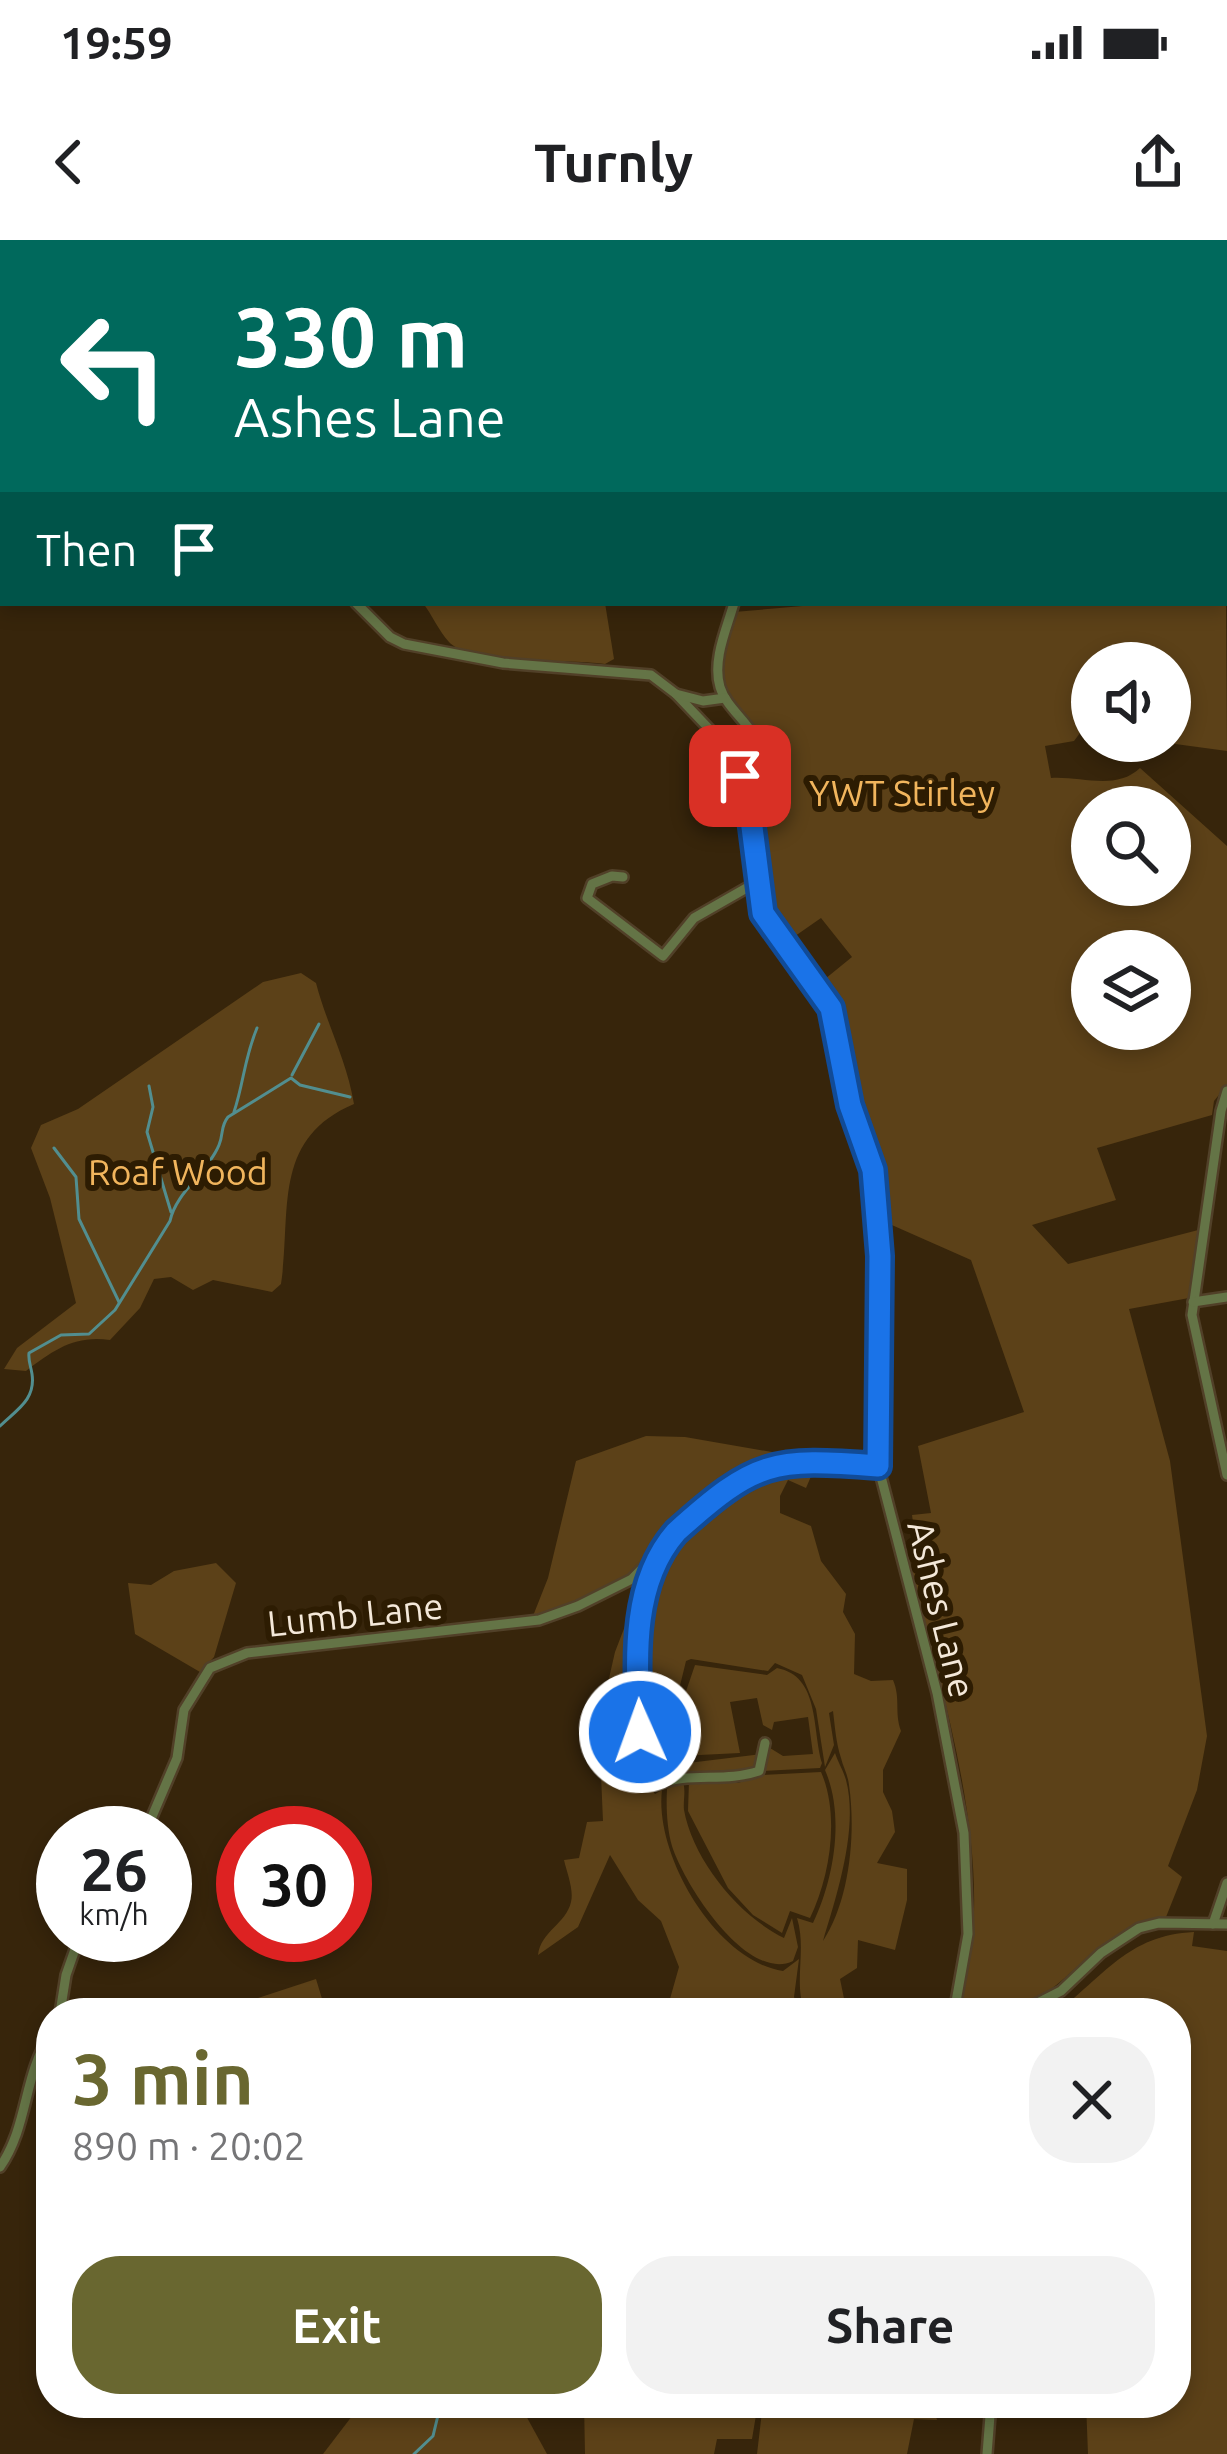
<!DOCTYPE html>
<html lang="en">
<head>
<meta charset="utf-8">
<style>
  :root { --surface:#fff; --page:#f2f2f2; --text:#202124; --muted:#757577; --accent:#696730 }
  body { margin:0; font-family:Ubuntu,sans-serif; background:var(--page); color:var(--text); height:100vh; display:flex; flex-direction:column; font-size:45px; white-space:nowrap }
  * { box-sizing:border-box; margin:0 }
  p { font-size:39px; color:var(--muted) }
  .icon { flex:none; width:66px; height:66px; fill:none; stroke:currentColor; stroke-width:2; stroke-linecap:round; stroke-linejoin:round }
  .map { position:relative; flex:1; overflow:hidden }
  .side { position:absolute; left:36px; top:1758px; width:1155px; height:420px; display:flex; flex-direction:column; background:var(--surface); border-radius:48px; box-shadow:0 6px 18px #0003 }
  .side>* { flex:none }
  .hud { position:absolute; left:0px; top:0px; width:1227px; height:366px; box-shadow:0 6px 18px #0003; background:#00695c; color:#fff; overflow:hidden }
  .controls { position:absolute; left:1071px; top:402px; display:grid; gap:24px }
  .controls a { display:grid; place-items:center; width:120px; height:120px; border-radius:50%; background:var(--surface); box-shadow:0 6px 18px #0003; font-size:60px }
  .speed { position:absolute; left:36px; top:1566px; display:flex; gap:24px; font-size:60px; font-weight:700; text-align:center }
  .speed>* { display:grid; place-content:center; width:156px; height:156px; border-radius:50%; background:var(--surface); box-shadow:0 6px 18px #0003; line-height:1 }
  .speed small { font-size:30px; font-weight:400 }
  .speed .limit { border:18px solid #d22; background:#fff; color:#111 }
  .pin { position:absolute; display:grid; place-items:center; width:102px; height:102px; color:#fff; margin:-51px; border-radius:24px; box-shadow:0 6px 18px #0006 }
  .me { position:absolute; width:132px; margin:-66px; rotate:358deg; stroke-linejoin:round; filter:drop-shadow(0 0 9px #0008) }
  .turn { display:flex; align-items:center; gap:42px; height:252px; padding:0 36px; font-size:54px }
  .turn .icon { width:156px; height:156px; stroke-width:2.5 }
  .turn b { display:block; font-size:84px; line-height:102px }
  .then { display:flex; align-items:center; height:114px; padding:0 36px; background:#0003; gap:24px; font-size:45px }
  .round { display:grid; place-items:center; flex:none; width:126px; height:126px; border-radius:48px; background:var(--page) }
  .headline { display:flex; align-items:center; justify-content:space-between; height:204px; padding:0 36px }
  h1 { font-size:72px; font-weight:600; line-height:90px; color:var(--accent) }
  .primary-button { display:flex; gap:24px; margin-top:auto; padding:24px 36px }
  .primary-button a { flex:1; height:138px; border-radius:48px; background:var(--accent); color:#fff; font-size:48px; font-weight:600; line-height:138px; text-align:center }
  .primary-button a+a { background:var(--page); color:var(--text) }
  .status { display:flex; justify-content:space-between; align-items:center; height:84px; padding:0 60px; background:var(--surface); direction:ltr }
  .status svg { height:33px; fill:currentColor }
  header { display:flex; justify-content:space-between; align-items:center; height:156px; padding:0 36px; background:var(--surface); font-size:54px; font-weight:600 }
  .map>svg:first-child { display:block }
  .green { fill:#5c4118; fill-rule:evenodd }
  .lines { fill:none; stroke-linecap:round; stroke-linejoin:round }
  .stream { stroke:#528e8f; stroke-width:3 }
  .minor-casing { stroke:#514028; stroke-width:14 }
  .tertiary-casing { stroke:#514028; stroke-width:15 }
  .minor { stroke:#647446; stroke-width:9 }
  .tertiary { stroke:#647446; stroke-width:10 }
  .route-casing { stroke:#114b97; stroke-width:30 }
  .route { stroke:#1a73e8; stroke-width:21 }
  .labels { text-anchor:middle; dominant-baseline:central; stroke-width:12; stroke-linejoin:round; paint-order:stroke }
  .park-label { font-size:36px; fill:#f1b55d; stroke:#2d1c02 }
  .street-label { font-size:36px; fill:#f4e8d9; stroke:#2d1c02 }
</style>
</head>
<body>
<div class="status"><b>19:59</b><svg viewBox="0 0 49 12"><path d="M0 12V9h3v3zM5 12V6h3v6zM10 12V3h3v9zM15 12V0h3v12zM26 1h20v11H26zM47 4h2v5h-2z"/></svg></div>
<header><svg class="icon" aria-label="back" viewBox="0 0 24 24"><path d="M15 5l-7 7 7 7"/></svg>Turnly<svg class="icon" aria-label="share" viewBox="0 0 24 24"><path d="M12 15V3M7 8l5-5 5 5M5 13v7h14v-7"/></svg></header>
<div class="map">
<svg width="1227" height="2214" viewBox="0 0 1227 2214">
  <rect width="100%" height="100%" fill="#37250b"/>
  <g class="green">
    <path d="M126,0h597l-589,3z"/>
    <path d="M1224,62l3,449 -59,-8 2,-80h-78v73l-9,-7 -9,12 -29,5 6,32c30,-2 65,13 89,-10l87,78v239l-13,16 -2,14 -115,33 19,52 -84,25 36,39 134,-35 -13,69 -60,11 41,152 37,275 -10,54 -29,76 14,11 -16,40c-28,7 -53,18 -75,37 -27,25 -56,55 -94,59 -13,1 -26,0 -38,0 6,-33 14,-67 15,-101 3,-107 -35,-235 -62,-338l7,-9 -7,-50 19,-2 -13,-67 106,-34 -53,-152 -86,-38 -6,-52 -20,-55 -20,-102 -19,-30 32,-26 -31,-39 -33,23c-30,-38 -34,-102 -38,-150 -2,-19 14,-35 10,-54 -3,-12 -13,-21 -22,-29 -26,-29 -14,-62 -4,-96l103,-9h387zM1092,567h78v78h-78zM1092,711h78v78h-78z"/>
    <path d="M423,363h182l9,56 -9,5c-32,-5 -137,0 -156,-22 -10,-11 -17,-27 -26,-39z"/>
    <path d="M301,733l15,10c11,42 31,78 38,121 -83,35 -62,108 -73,180l-9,8 -59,-12 -20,10 -22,-13 -17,2 -14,29 -30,32c-36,-5 -56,10 -84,31l-22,-2 13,-21 59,-45 -26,-105 -19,-50 10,-23 37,-16 185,-127z"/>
    <path d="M646,1196l39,1 110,19 -39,10 -16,-1 -71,57c-3,52 -95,81 -136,94l15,-38 28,-117z"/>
    <path d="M798,1226l17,1 -9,21 -18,-8 -8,16v17l31,13 10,35 25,33 -3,18 12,22 -1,40 17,7 22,-1c8,19 1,32 8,51l-18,39v22l9,19 3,21 -18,31 30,6v31l-12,50 -37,-10 -1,28 -17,11 7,34h-42c-12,-31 2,-63 -8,-95l16,5c21,-44 32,-107 12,-153l10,-17c3,9 9,19 11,27 13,49 -10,117 -23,161 27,-41 33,-108 26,-156 -1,-10 -6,-18 -8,-27 -5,-15 -6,-31 -8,-47l-4,2 5,32 -9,22 -9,-58 -14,-34 -27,-12 -7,8 -77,-12 -5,2 -9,37 -5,63 9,2 1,9h-9l-12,9 -8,-5c-16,-76 -25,-166 21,-234 12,-17 32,-30 49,-42 24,-17 45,-30 75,-34z"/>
    <path d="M216,1323l20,20 -22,74 -14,15 -65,-38 -7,-51 23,2 23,-14z"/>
    <path d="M640,1347c-7,48 -13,169 15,207l7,-4c-8,65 54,171 121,181l16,-12 -5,38 7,16h-135l13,-46 -18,-46 -23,-21 -28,-45 -32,72 -40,28c3,-24 28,-31 33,-53 3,-12 -4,-29 -7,-42l15,-2 8,-36 16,-1 -2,-46 -9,-22 23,-101z"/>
    <path d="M695,1425l72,10 10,-7c43,8 35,61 45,95l-2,5 -133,7 1,-12 74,-9 8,-6 13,8 30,-2 -5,-37 -34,5 -2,8 -9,-5 -6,-27 -27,4 10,51 -61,3 4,-56z"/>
    <path d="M821,1532c19,43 9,105 -11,146l-20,-7 -8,22 -29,-18 -25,-27 -40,-77 1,-30 49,2 23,-8z"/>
    <path d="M683,1541c3,11 0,19 1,29 9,50 55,106 100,128l8,-20 6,29 -5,14c-46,22 -109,-77 -121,-115 -5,-17 -6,-38 -5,-57z"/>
    <path d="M1194,1692l-2,14 35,5v503h-139l-2,-51h90v-390h-120c48,-37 72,-78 138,-81z"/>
    <path d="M316,1739l7,23 -8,11h-144l17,-6 70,-9z"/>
    <path d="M362,2163h157l28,51h-224z"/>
    <path d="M584,2163h174l-6,36h-35l-3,15h-129z"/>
    <path d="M763,2163h192v7l-20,3 2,7 -23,-1 -7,35h-150z"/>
  </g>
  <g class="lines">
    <g class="stream">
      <path d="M343,3v-3"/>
      <path d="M292,835l27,-51"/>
      <path d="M149,846l4,21 -6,25 24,80"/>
      <path d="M234,872c10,-30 10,-53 23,-84"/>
      <path d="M54,908l22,29 3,42 40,83"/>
      <path d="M0,1186c16,-16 36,-26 32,-52 -1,-7 -4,-14 -3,-21l32,-18 28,-1 26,-24 55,-89c6,-29 38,-49 49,-76 5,-12 1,-18 9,-28l63,-39 9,7 50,12"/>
      <path d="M414,2214l19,-18 8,-33"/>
    </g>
    <defs>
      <g id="minor">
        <path d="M879,3v-3"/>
        <path d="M0,285l3,1"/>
        <path d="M356,363l34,34 14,7 99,19 148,12 25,19 38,40 16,22 18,40 15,117 68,95 19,97 23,65 7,86 -2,209 59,228 27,140 4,101 -14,79"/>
        <path d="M734,363c-7,25 -22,57 -14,84 10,33 63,51 20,89"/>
        <path d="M676,454l27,7 22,-3"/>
        <path d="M623,637l-11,-1 -20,8 -5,14 76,58 31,-38 63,-36"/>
        <path d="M1227,851l-6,20 -29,204 35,160"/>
        <path d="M1193,1062l34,-5"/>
        <path d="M663,1316c-9,16 -19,34 -23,52 -6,35 -9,153 16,177 33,-14 68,-2 103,-14l6,-28"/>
        <path d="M145,1593l32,-75 7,-48 26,-42 37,-15 292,-33 39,-14 54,-27 65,-66 63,-44 37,-9 81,5"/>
        <path d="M1213,1684l14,-41"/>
        <path d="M60,1773l6,-38 14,-40"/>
        <path d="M1018,1773l43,-22 40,-38 38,-25 20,-5 68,1"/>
        <path d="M0,1927c29,-42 23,-92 51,-133"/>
        <path d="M987,2214l4,-51"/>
      </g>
      <g id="tertiary">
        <path d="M87,0v3"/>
        <path d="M0,138l3,-1"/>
      </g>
    </defs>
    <use href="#minor" class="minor-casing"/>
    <use href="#tertiary" class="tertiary-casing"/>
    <use href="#minor" class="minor"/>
    <use href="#tertiary" class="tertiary"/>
  </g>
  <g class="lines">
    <defs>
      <path id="route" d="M640,1492c-3,-66 -11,-146 36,-200 80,-72 96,-74 202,-66l2,-210 -7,-86 -23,-65 -19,-97 -68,-95 -15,-117 -8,-20"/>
    </defs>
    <use href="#route" class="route-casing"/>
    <use href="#route" class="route"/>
  </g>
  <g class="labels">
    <g class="park-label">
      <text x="902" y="552">YWT Stirley</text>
      <text x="178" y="931">Roaf Wood</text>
    </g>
    <g class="street-label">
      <text transform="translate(942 1369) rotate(76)">Ashes Lane</text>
      <text transform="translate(355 1374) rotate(-6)">Lumb Lane</text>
    </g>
  </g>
</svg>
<div class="controls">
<a><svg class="icon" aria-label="sound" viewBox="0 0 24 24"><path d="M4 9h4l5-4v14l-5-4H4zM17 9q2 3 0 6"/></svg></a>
<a><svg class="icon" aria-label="search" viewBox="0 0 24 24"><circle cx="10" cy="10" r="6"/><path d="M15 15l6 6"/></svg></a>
<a><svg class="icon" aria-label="layers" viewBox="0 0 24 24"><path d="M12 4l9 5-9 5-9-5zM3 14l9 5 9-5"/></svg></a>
</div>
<div class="speed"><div>26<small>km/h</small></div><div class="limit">30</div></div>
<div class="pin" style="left:740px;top:536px;background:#d93025"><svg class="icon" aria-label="arrive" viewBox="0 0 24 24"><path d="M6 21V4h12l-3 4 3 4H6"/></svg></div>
<svg class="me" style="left:640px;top:1492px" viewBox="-20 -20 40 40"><circle r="17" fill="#1a73e8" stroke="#fff" stroke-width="3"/><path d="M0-11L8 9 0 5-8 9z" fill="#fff"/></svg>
<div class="hud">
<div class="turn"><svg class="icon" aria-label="left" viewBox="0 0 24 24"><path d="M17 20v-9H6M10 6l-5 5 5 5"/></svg><div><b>330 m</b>Ashes Lane</div></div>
<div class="then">Then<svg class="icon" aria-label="arrive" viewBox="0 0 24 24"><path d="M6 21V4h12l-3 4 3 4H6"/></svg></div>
</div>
<section class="side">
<div class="headline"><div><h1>3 min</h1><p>890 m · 20:02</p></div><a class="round"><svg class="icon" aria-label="close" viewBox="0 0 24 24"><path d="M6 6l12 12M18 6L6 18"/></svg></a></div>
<div class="primary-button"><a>Exit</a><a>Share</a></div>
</section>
</div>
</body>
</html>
